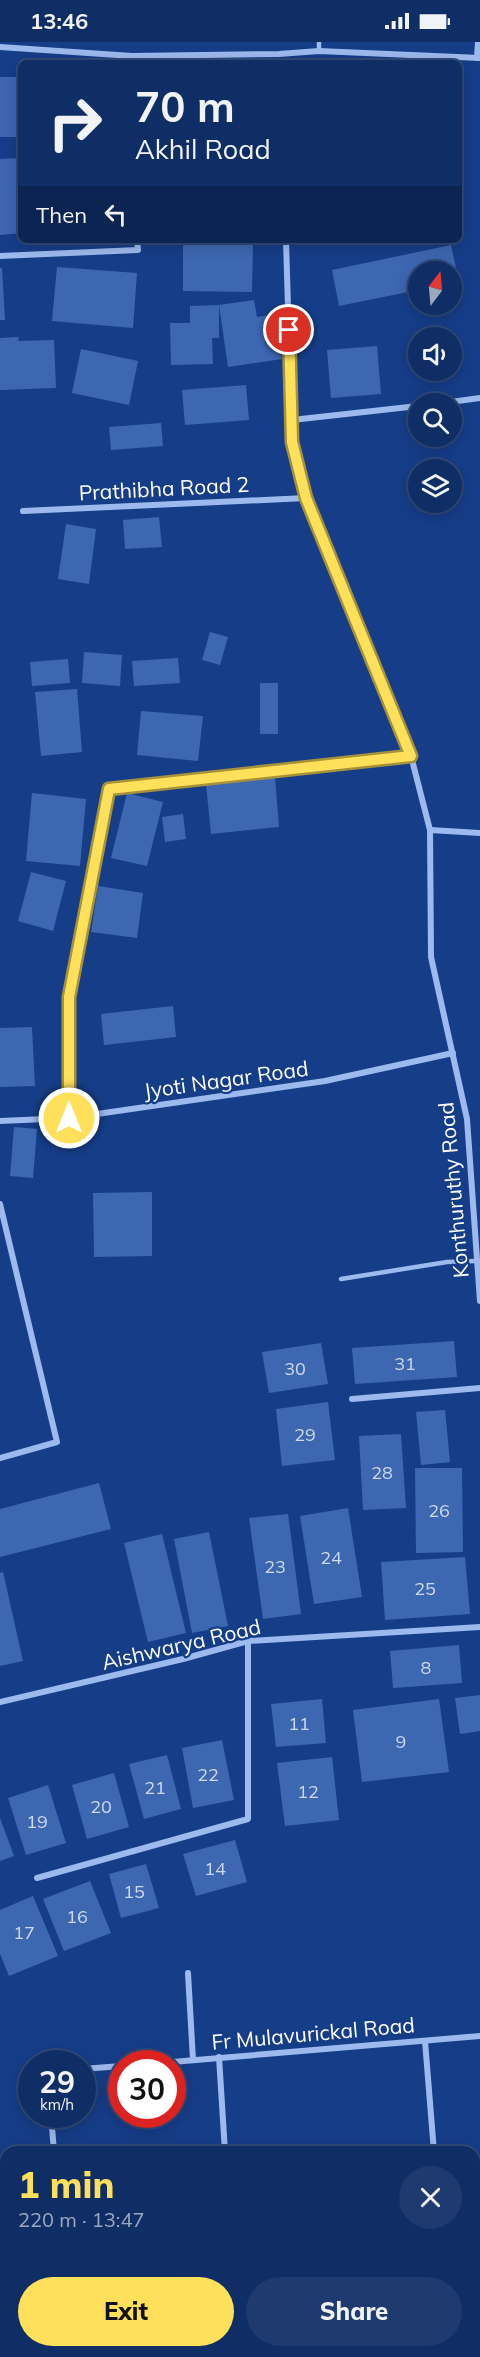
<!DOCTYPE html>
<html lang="en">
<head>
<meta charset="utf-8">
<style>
  :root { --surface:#102e66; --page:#1e3a6f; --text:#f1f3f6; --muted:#9ca8bf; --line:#304a7a; --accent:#ffe05a }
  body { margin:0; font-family:Mulish,sans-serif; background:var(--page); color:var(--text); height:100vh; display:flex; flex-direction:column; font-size:22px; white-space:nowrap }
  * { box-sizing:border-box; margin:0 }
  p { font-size:20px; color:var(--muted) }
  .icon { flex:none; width:33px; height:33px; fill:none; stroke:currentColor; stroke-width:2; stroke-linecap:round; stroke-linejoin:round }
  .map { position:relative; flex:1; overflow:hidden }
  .panel { position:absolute; left:0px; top:2104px; width:480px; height:212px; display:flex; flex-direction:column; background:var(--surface); border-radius:18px 18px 0 0; box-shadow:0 3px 15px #0003,0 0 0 2px var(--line) }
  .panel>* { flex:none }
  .top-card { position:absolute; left:18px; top:18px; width:444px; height:183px; border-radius:9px; box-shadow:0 3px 15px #0003,0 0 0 2px var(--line); background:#102e66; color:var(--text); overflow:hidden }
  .needle { width:39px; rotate:16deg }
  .controls { position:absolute; left:408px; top:219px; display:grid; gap:12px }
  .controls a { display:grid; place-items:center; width:54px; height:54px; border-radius:50%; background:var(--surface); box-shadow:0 3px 15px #0003,0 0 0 2px var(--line); font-size:30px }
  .speed { position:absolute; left:18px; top:2008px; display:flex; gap:12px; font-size:30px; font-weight:700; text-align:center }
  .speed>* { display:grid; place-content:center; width:78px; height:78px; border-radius:50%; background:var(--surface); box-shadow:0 3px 15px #0003,0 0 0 2px var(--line); line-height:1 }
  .speed small { font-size:15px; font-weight:400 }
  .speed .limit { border:9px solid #d22; background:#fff; color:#111 }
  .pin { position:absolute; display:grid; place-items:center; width:51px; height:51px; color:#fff; margin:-26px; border:3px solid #fff; border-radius:50%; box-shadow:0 2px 6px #0007 }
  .me { position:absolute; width:66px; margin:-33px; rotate:0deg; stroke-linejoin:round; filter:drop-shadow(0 0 4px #0008) }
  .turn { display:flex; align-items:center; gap:21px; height:126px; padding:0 18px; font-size:27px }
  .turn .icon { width:78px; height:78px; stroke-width:2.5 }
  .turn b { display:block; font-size:42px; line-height:51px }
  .then { display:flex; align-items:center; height:57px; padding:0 18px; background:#0003; gap:12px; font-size:22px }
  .round { display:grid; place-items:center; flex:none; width:63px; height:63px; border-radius:32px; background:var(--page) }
  .overview { display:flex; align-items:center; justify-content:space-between; height:102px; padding:0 18px }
  h1 { font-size:36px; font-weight:800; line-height:45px; color:var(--accent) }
  .button { display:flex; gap:12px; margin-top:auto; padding:12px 18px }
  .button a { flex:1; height:69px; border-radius:36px; background:var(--accent); color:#111; font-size:24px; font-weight:800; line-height:69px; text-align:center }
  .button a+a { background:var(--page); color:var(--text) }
  .status { display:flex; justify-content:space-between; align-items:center; height:42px; padding:0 30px; background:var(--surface); direction:ltr }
  .status svg { height:16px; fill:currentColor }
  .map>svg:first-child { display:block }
  .building { fill:#3e67b2 }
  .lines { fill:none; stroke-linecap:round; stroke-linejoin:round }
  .lane { stroke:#9dbaee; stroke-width:4.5 }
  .street { stroke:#9dbaee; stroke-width:6 }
  .route-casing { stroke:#a6923a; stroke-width:15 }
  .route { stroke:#ffe05a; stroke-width:10 }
  .labels { text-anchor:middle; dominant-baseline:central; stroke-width:4.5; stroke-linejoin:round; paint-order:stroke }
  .number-label { font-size:18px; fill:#cfd9ec }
  .street-label { font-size:21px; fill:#fff; stroke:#163d88 }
</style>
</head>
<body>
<div class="status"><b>13:46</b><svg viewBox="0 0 49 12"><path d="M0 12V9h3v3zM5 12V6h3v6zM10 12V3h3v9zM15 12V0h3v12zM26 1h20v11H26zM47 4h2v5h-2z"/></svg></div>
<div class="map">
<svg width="480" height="2315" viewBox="0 0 480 2315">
  <rect width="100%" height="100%" fill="#163d88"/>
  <g class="building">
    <rect x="0" y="35" width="21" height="60"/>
    <path d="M21,116v75l-21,2v-76z"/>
    <path d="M183,198h70l-1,52 -69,-1z"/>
    <path d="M451,203l8,37 -7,1v-11h-34v18l-79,16 -7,-36z"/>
    <path d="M57,225l80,6 -4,55 -81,-7z"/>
    <path d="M0,226h2l3,52h-5z"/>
    <path d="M254,258l3,17 19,-3 6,45 -54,8 -9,-62z"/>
    <path d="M219,263v33h-7l1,26 -42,1 -1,-42h20v-17z"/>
    <path d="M19,295l-1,4 36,-1 2,48 -56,2v-52z"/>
    <path d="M377,304l4,48 -50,4 -4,-48z"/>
    <path d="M81,307l57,12 -9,44 -57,-12z"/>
    <path d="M246,343l3,35 -64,5 -3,-35z"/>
    <path d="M161,381l2,23 -52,4 -2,-23z"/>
    <path d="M159,475l3,30 -37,2 -2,-29z"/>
    <path d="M66,482l30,5 -7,55 -31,-5z"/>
    <path d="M210,590l18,5 -8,28 -18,-5z"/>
    <path d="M84,610l38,3 -2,31 -38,-3z"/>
    <path d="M178,616l2,25 -46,3 -2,-25z"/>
    <path d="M68,617l2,24 -38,3 -2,-24z"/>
    <rect x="260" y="641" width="18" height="51"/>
    <path d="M77,647l5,63 -41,4 -6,-64z"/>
    <path d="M141,669l62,5 -5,45 -61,-6z"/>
    <path d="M275,735l4,50 -68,7 -5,-50z"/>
    <path d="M32,751l54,6 -6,67 -54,-5z"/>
    <path d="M127,751l36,9 -16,64 -36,-8z"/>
    <path d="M183,772l3,25 -21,3 -3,-25z"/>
    <path d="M31,830l35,9 -13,50 -35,-10z"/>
    <path d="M98,844l45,7 -6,45 -46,-6z"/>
    <path d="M173,964l3,31 -72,8 -3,-31z"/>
    <path d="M32,985l3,59 -35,1v-59z"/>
    <path d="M14,1085l23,2 -4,49 -23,-2z"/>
    <path d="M152,1150v64l-58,1 -1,-64z"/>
    <path d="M454,1299l3,36 -102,7 -3,-36z"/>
    <path d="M321,1301l7,41 -59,9 -7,-41z"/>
    <path d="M328,1360l7,58 -53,6 -6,-57z"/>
    <path d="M445,1368l5,52 -29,3 -5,-53z"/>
    <path d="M401,1392l5,74 -43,2 -4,-74z"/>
    <path d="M415,1426h47l1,84 -47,1z"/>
    <path d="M99,1441l12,46 -111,28v-48z"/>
    <path d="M348,1466l14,89 -48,7 -14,-88z"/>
    <path d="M288,1472l13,100 -38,5 -14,-101z"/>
    <path d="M209,1490l19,94 -36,7 -18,-94z"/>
    <path d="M162,1492l24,99 -38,9 -24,-99z"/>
    <path d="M465,1515l5,57 -85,6 -4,-58z"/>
    <path d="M3,1530l20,89 -23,5v-93z"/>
    <path d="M459,1603l3,38 -69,5 -3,-37z"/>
    <path d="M480,1653v36l-20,3 -5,-36z"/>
    <path d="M322,1657l4,44 -50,4 -5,-43z"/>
    <path d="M439,1657l10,73 -87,10 -9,-72z"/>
    <path d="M222,1698l12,60 -41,8 -11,-60z"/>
    <path d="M167,1713l14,54 -37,10 -15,-55z"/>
    <path d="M332,1715l7,63 -54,6 -8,-63z"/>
    <path d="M114,1731l15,54 -42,12 -15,-54z"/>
    <path d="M48,1743l18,58 -40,12 -18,-57z"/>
    <path d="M0,1776l14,38 -14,5z"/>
    <path d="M235,1798l12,42 -51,14 -13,-42z"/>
    <path d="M146,1822l13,44 -38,10 -12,-44z"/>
    <path d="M90,1839l21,52 -47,18 -21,-52z"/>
    <path d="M33,1854l25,60 -49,20 -9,-22v-44z"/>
  </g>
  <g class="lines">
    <g class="lane">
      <path d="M319,9v-9"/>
      <path d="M341,1237l106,-17 29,-1"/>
    </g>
    <g class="street">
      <path d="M0,5l132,9 147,-2 40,-3 161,7"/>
      <path d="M477,16l1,-16"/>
      <path d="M286,198l6,202 14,56 105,258 19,74 1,127 36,162 13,182"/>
      <path d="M0,214l138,-6 -1,-10"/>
      <path d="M436,362l44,-6"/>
      <path d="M292,378l126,-14"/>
      <path d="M23,469l283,-13"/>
      <path d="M430,788l50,3"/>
      <path d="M69,1076v-121l40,-208 302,-33"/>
      <path d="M0,1079l69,-3 256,-37 128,-28"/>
      <path d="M0,1162l57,238 -57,16"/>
      <path d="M352,1357l128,-11"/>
      <path d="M0,1660l183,-43 65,-18 232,-14"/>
      <path d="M37,1836l211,-59v-178"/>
      <path d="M188,1931l5,87"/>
      <path d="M425,1999l9,111"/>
      <path d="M219,2015l6,95"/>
      <path d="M148,2022l332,-28"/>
      <path d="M82,2027l40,-3"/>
      <path d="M51,2073l3,37"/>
    </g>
  </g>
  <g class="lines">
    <defs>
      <path id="route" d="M69,1076v-121l40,-208 302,-33 -105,-258 -14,-56 -3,-112"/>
    </defs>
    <use href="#route" class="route-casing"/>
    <use href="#route" class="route"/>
  </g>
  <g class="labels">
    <g class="number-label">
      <text x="405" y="1321">31</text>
      <text x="295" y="1326">30</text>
      <text x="305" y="1392">29</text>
      <text x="382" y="1430">28</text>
      <text x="439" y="1468">26</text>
      <text x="331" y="1515">24</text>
      <text x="275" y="1524">23</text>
      <text x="425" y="1546">25</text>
      <text x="426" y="1625">8</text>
      <text x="299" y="1681">11</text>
      <text x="401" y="1699">9</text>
      <text x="208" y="1732">22</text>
      <text x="155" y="1745">21</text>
      <text x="308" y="1749">12</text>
      <text x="101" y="1764">20</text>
      <text x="37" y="1779">19</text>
      <text x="215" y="1826">14</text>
      <text x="134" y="1849">15</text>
      <text x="77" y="1874">16</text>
      <text x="24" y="1890">17</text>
    </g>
    <g class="street-label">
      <text transform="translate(164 446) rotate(-3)">Prathibha Road 2</text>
      <text transform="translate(226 1037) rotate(-8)">Jyoti Nagar Road</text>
      <text transform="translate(453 1148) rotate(-95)">Konthuruthy Road</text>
      <text transform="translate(181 1602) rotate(-13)">Aishwarya Road</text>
      <text transform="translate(313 1991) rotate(-5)">Fr Mulavurickal Road</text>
    </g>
  </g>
</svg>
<div class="controls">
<a><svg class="needle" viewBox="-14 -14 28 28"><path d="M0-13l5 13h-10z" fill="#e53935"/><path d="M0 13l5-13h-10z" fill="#9ca8bf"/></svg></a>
<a><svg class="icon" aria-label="sound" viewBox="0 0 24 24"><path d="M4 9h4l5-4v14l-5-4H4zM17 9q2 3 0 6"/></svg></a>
<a><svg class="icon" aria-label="search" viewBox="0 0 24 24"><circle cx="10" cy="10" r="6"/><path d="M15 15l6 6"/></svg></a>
<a><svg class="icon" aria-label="layers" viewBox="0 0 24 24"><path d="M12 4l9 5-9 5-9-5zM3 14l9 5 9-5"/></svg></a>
</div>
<div class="speed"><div>29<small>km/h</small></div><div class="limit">30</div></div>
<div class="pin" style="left:289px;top:288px;background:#d93025"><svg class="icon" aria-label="arrive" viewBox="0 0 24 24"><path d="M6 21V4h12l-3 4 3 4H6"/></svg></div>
<svg class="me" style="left:69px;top:1076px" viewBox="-20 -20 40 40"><circle r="17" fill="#ffe05a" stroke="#fff" stroke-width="3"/><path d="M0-11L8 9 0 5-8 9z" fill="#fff"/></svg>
<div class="top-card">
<div class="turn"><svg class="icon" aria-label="right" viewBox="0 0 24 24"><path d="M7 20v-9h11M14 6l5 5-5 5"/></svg><div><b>70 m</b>Akhil Road</div></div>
<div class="then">Then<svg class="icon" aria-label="left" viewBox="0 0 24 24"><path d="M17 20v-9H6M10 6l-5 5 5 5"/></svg></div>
</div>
<section class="panel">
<div class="overview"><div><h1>1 min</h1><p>220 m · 13:47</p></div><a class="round"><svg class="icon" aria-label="close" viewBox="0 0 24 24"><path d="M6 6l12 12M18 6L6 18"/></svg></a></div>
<div class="button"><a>Exit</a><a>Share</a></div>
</section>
</div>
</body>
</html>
